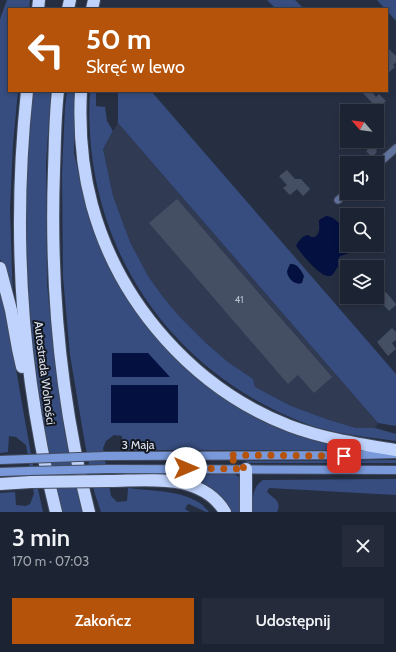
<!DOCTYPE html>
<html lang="pl">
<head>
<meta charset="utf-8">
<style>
  :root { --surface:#1c2332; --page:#252b3a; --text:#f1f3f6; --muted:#a0a4ac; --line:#3a404d; --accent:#b45309 }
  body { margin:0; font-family:Cabin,sans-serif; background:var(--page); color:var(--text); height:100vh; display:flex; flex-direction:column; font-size:15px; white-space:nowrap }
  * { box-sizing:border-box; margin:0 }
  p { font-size:13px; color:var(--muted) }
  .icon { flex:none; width:22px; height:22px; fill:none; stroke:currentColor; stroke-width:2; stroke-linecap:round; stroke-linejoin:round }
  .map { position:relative; height:512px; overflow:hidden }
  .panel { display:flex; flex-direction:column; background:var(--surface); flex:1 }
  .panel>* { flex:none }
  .top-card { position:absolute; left:8px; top:8px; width:380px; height:84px; border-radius:0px; box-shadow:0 2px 6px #0003,0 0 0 1px var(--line); background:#b45309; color:#fff; overflow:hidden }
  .needle { width:26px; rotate:298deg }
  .controls { position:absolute; left:340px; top:104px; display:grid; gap:8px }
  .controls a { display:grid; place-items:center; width:44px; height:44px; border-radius:0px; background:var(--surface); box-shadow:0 2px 6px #0003,0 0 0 1px var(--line); font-size:20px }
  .pin { position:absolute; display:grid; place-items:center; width:34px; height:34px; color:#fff; margin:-17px; border-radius:8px; box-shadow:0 2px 6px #0006 }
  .me { position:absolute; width:44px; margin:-22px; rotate:90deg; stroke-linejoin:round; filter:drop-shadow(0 0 3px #0008) }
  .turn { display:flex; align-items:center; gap:14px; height:84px; padding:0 12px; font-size:18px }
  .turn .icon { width:52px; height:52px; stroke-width:2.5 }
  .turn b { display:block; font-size:28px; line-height:34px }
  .round { display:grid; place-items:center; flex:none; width:42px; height:42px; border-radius:0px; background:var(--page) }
  .headline { display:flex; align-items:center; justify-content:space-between; height:68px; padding:0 12px }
  h1 { font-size:24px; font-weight:600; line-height:30px }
  .primary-button { display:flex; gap:8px; margin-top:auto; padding:8px 12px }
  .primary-button a { flex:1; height:46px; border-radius:0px; background:var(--accent); color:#fff; font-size:16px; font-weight:600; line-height:46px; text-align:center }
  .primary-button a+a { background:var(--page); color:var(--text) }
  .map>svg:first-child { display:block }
  .built { fill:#303b53 }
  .green { fill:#374d7f }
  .water { fill:#031040 }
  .building { fill:#454f63 }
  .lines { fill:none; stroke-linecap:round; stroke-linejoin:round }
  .minor-casing { stroke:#434c5e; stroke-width:9 }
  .secondary-casing { stroke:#434c5e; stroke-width:10 }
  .motorway-casing { stroke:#434c5e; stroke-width:14 }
  .minor { stroke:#60739d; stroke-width:7 }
  .secondary { stroke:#7a99db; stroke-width:8 }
  .motorway { stroke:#bfd3fc; stroke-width:12 }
  .secondary-bridge-casing { stroke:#434c5e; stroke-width:10; stroke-linecap:butt }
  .motorway-bridge-casing { stroke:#434c5e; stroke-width:14; stroke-linecap:butt }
  .secondary-bridge { stroke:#7a99db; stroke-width:8 }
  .motorway-bridge { stroke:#bfd3fc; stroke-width:12 }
  .route { stroke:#b45309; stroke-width:7; stroke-dasharray:0 12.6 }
  .labels { text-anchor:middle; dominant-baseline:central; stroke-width:4; stroke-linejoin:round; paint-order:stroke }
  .number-label { font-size:10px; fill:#b7becc }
  .street-label { font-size:12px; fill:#dde3ef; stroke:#131720 }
</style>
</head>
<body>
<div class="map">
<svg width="396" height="512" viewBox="0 0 396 512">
  <rect width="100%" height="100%" fill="#262f42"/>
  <path class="built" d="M118,123l260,300 -3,5h-19l-27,-8 -38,-14 -36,-19 -2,-8 -25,-17 -21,-18 -28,-28 -16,-19 -15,-21 -18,-34 -17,-46 -10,-47z"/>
  <g class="green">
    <path d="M7,0h23l-1,9h-20v82h9l-5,53 -3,65 3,91 -8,-29 -5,-12v-240z"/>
    <path d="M267,0h28l9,9h-28z"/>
    <path d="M377,0h19v21l-9,-10v-2h-2z"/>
    <path d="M33,91h18l-5,71 1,121 7,74 11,77 17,78h-21l-17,-83 -14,-103 -5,-126z"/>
    <path d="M67,91h8l-1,62 15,66 24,56 19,31 34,43 25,25 20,15 52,33 38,14 57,14h-236v-14l-8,-1 -8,6 -3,7 8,48 6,6 10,-1 1,-13c23,3 51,2 72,15 3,2 6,6 9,9h-3l-17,-8 -2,1 -2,4 5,3h-89l-7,-21 -10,-53 -14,-83 -7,-78 -1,-104 3,-66z"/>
    <path d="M90,91h6v15l9,1 2,14 6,10 -10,18 10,47 17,46 18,34 15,21 16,19 28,28 21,18 25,17 2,8 36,19 38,14 27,8h19l21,6v7c-28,-4 -63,-7 -89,-17 -141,-53 -226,-183 -217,-333z"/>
    <path d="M118,91h33l245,283v52l-18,-3 -260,-300z"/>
    <path d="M0,285c16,75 26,152 43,227h-43v-19l15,-1 1,13 10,1 4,-2 4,-10 -8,-49 -10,-8 -7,-1 -1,16 -8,1z"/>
    <path d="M396,460v3h-149l-2,-1 2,-1z"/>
    <path d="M234,474l5,3v35h-9l-27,-27 -15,-7 -20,-3z"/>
    <path d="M396,479v16l-127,-7 -2,4c7,7 15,9 10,20h-24c0,-13 -2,-24 10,-32z"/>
  </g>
  <g class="water">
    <path d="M326,216c9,0 16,11 21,16v13h8c-2,8 -8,9 -15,11l-2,4v6c-2,3 -4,9 -8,10 -10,2 -29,-23 -34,-30 3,-6 6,-10 12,-11l3,2h4c6,-5 4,-10 4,-17z"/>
    <path d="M290,264c7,-1 11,6 14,12l-2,7c-7,3 -15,-5 -15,-12z"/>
    <path d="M112,353h36l22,24h-58z"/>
    <rect x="111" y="385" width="67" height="38"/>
  </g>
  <g class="building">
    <path d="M387,47l9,9v6l-3,3 2,2 -8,7z"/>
    <path d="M361,91h10l5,6 3,-3 7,7 -6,5 -1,-1 -3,2z"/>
    <path d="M377,134l7,7h2l-10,9 1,2 -5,5 -6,-6 5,-5 -4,-5h10z"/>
    <path d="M287,170l8,9h6l9,10 -7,7 -6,-7 -7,6 -7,-7 4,-3 -8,-9z"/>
    <path d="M177,199l155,178 -18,16 -16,-18 -10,9 -139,-161z"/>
    <path d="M386,292l10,12v1l-7,6 -11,-12z"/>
    <path d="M392,328l4,4v8l-4,3 4,6 -8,7 -11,-14z"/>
  </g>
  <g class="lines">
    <defs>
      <g id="minor">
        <path d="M377,165l19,-17"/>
        <path d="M338,200l9,-8"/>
      </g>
      <g id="secondary">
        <path d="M105,456l253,-1 37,-1"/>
        <path d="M0,460l27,-1"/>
        <path d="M107,469l289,1"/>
        <path d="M0,472l29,-1"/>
      </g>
      <g id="motorway">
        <path d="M38,9l1,-9"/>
        <path d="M68,9l2,-9"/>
        <path d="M92,9l2,-9"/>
        <path d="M27,91c-15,141 -6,283 29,421"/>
        <path d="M58,91c-3,26 -3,52 -4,79 -4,115 6,230 35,342"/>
        <path d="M81,91c-2,38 1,77 11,114 27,99 102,184 198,221 35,13 70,18 106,24"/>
        <path d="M0,268l11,42 7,39 4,18"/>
        <path d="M246,469v43"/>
        <path d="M109,481c39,0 92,-9 116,31"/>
        <path d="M0,484l31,-2"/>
      </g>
    </defs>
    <use href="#minor" class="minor-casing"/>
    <use href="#secondary" class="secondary-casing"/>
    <use href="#motorway" class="motorway-casing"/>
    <use href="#minor" class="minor"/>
    <use href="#secondary" class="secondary"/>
    <use href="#motorway" class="motorway"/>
    <defs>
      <g id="secondary-bridge">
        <path d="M27,459l78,-3"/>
        <path d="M29,471l78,-2"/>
      </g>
      <path id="motorway-bridge" d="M31,482l78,-1"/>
    </defs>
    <use href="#secondary-bridge" class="secondary-bridge-casing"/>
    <use href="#motorway-bridge" class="motorway-bridge-casing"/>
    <use href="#secondary-bridge" class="secondary-bridge"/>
    <use href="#motorway-bridge" class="motorway-bridge"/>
  </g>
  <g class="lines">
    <path class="route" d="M186,468l60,1 -9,-5 -9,-9 116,1"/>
  </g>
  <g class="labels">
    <g class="number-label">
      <text x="239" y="299">41</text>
    </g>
    <g class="street-label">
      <text transform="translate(45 373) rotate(83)">Autostrada Wolności</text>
      <text x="138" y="444">3 Maja</text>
    </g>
  </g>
</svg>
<div class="controls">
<a><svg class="needle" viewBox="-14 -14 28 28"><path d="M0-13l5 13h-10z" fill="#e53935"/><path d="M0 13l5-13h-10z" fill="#a0a4ac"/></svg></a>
<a><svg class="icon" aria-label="sound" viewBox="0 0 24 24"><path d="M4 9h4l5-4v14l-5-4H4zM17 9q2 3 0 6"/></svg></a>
<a><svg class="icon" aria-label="search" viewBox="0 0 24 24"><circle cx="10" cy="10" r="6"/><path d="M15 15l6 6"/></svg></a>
<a><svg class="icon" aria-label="layers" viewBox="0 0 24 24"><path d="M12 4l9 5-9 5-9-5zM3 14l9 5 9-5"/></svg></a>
</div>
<div class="pin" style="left:344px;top:456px;background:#d93025"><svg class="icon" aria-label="arrive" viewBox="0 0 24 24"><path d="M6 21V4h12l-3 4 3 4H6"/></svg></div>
<svg class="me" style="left:186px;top:468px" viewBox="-20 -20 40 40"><circle r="19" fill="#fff"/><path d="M0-13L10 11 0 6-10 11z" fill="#b45309"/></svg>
<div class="top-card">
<div class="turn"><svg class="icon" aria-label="left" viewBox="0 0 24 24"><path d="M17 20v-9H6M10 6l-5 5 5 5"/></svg><div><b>50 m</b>Skręć w lewo</div></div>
</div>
</div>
<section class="panel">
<div class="headline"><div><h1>3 min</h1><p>170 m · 07:03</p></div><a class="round"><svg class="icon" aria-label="close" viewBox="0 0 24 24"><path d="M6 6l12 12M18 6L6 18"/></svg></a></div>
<div class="primary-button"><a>Zakończ</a><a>Udostępnij</a></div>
</section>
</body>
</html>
